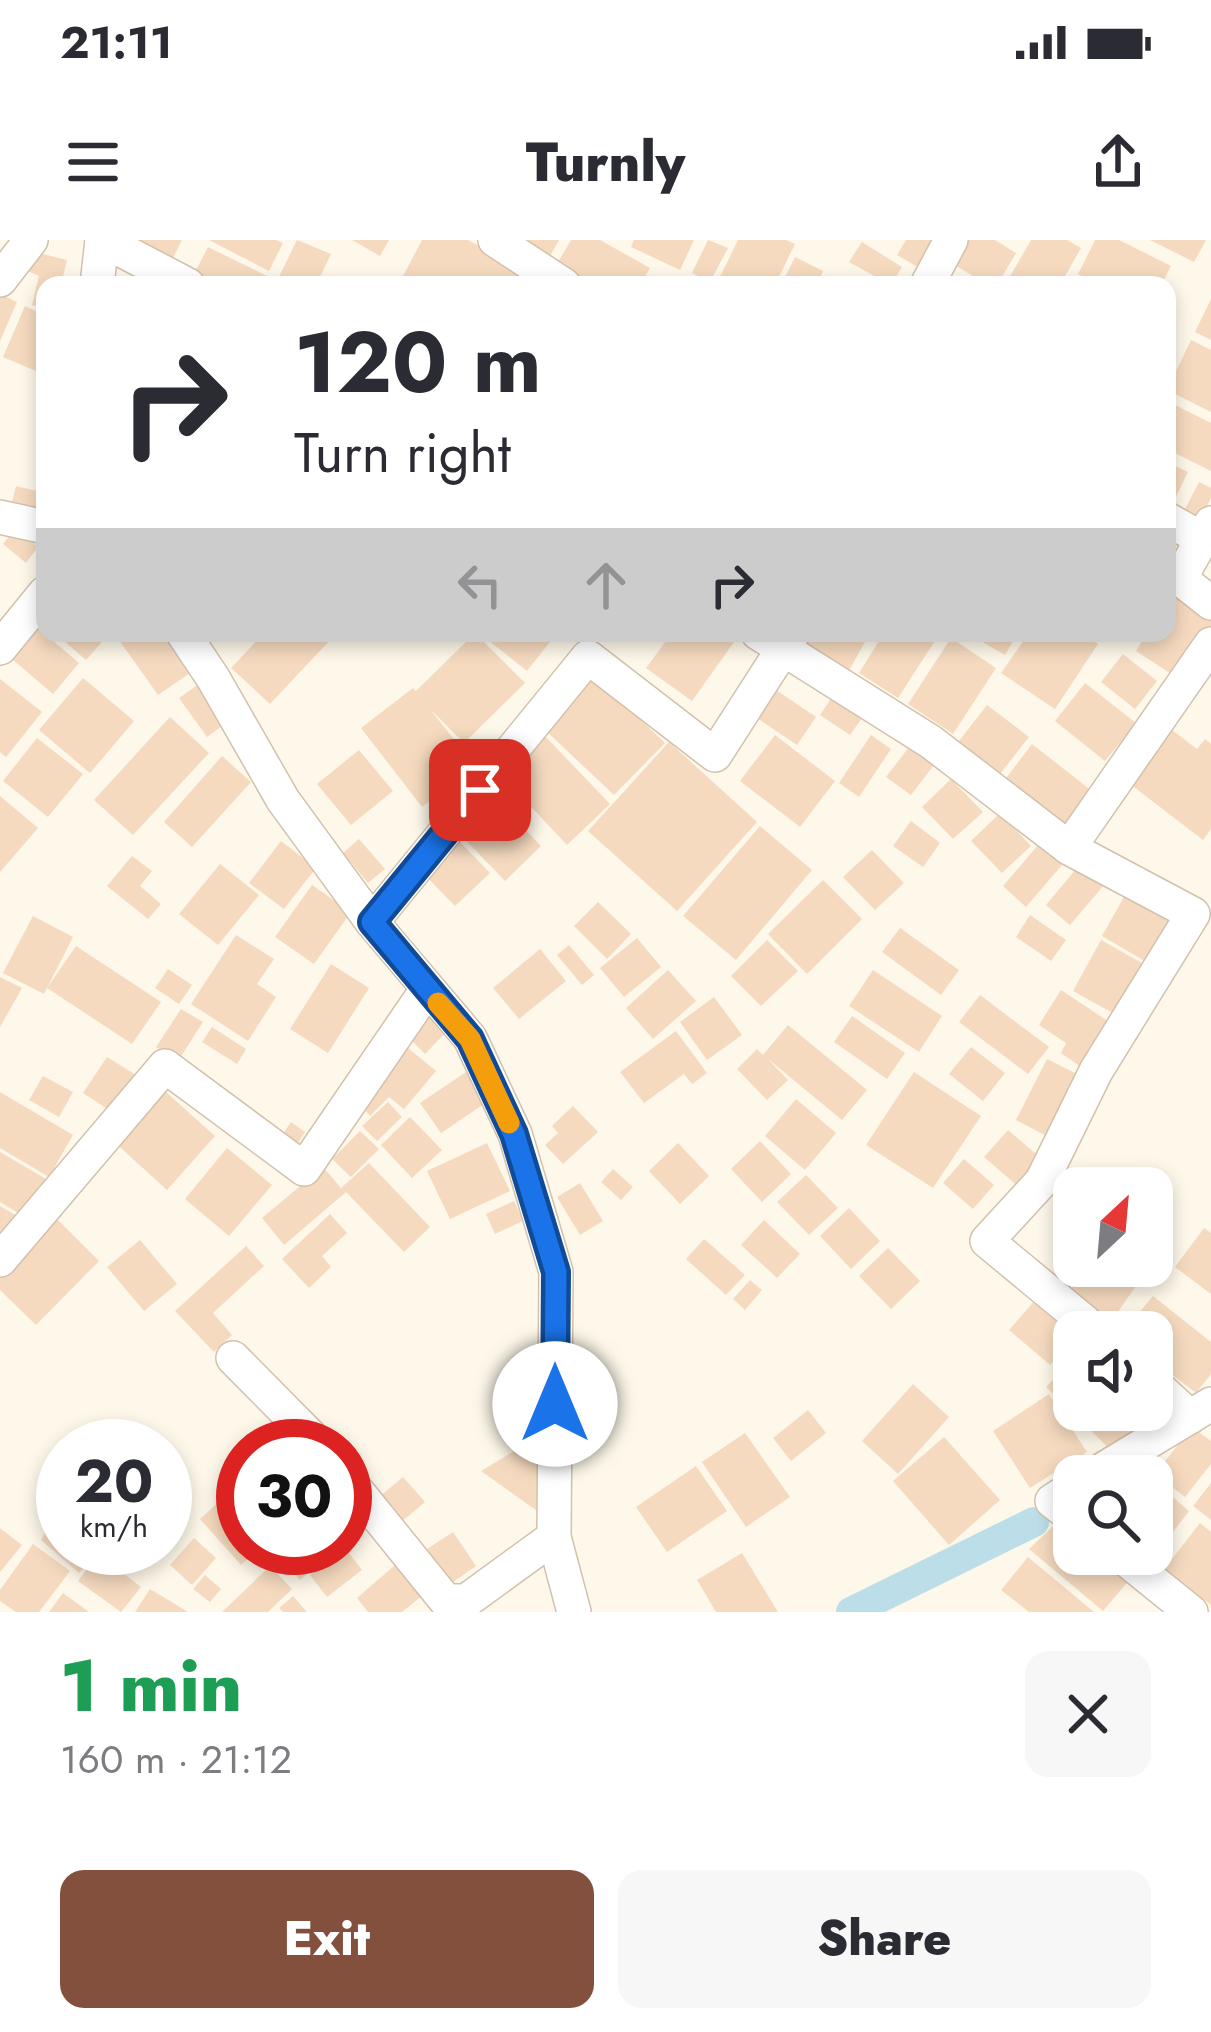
<!DOCTYPE html>
<html lang="en">
<head>
<meta charset="utf-8">
<style>
  :root { --surface:#fff; --page:#f7f7f7; --text:#2b2b33; --muted:#7c7c81; --accent:#83503d }
  body { margin:0; font-family:Jost,sans-serif; background:var(--page); color:var(--text); height:100vh; display:flex; flex-direction:column; font-size:45px; white-space:nowrap }
  * { box-sizing:border-box; margin:0 }
  p { font-size:39px; color:var(--muted) }
  .icon { flex:none; width:66px; height:66px; fill:none; stroke:currentColor; stroke-width:2; stroke-linecap:round; stroke-linejoin:round }
  .map { position:relative; height:1372px; overflow:hidden }
  .side { display:flex; flex-direction:column; background:var(--surface); flex:1 }
  .side>* { flex:none }
  .banner { position:absolute; left:36px; top:36px; width:1140px; height:366px; border-radius:24px; box-shadow:0 6px 18px #0003; background:#fff; color:var(--text); overflow:hidden }
  .needle { width:78px; rotate:26deg }
  .buttons { position:absolute; left:1053px; top:927px; display:grid; gap:24px }
  .buttons a { display:grid; place-items:center; width:120px; height:120px; border-radius:24px; background:var(--surface); box-shadow:0 6px 18px #0003; font-size:60px }
  .speed { position:absolute; left:36px; top:1179px; display:flex; gap:24px; font-size:60px; font-weight:700; text-align:center }
  .speed>* { display:grid; place-content:center; width:156px; height:156px; border-radius:50%; background:var(--surface); box-shadow:0 6px 18px #0003; line-height:1 }
  .speed small { font-size:30px; font-weight:400 }
  .speed .limit { border:18px solid #d22; background:#fff; color:#111 }
  .pin { position:absolute; display:grid; place-items:center; width:102px; height:102px; color:#fff; margin:-51px; border-radius:24px; box-shadow:0 6px 18px #0006 }
  .me { position:absolute; width:132px; margin:-66px; rotate:0deg; stroke-linejoin:round; filter:drop-shadow(0 0 9px #0008) }
  .turn { display:flex; align-items:center; gap:42px; height:252px; padding:0 60px; font-size:54px }
  .turn .icon { width:156px; height:156px; stroke-width:2.5 }
  .turn b { display:block; font-size:84px; line-height:102px }
  .lanes { display:flex; align-items:center; height:114px; padding:0 60px; background:#0003; justify-content:center; gap:60px; direction:ltr }
  .lanes .off { opacity:.35 }
  .round { display:grid; place-items:center; flex:none; width:126px; height:126px; border-radius:24px; background:var(--page) }
  .overview { display:flex; align-items:center; justify-content:space-between; height:204px; padding:0 60px }
  h1 { font-size:72px; font-weight:800; line-height:90px; color:#1e9e55 }
  .action { display:flex; gap:24px; margin-top:auto; padding:24px 60px }
  .action a { flex:1; height:138px; border-radius:24px; background:var(--accent); color:#fff; font-size:48px; font-weight:800; line-height:138px; text-align:center }
  .action a+a { background:var(--page); color:var(--text) }
  .status { display:flex; justify-content:space-between; align-items:center; height:84px; padding:0 60px; background:var(--surface); direction:ltr }
  .status svg { height:33px; fill:currentColor }
  header { display:flex; justify-content:space-between; align-items:center; height:156px; padding:0 60px; background:var(--surface); font-size:54px; font-weight:800 }
  .map>svg:first-child { display:block }
  .lines { fill:none; stroke-linecap:round; stroke-linejoin:round }
  .canal { stroke:#bcdee9; stroke-width:30 }
  .building { fill:#f5dabf }
  .minor-casing { stroke:#d2c1ad; stroke-width:36 }
  .minor { stroke:#fff; stroke-width:33 }
  .route-casing { stroke:#114b97; stroke-width:30 }
  .route { stroke:#1a73e8; stroke-width:21 }
  .slow { stroke:#f59e0b; stroke-width:21 }
</style>
</head>
<body>
<div class="status"><b>21:11</b><svg viewBox="0 0 49 12"><path d="M0 12V9h3v3zM5 12V6h3v6zM10 12V3h3v9zM15 12V0h3v12zM26 1h20v11H26zM47 4h2v5h-2z"/></svg></div>
<header><svg class="icon" aria-label="menu" viewBox="0 0 24 24"><path d="M4 6h16M4 12h16M4 18h16"/></svg>Turnly<svg class="icon" aria-label="share" viewBox="0 0 24 24"><path d="M12 15V3M7 8l5-5 5 5M5 13v7h14v-7"/></svg></header>
<div class="map">
<svg width="1211" height="1372" viewBox="0 0 1211 1372">
  <rect width="100%" height="100%" fill="#fef8ea"/>
  <g class="lines">
    <path class="canal" d="M851,1372l183,-90"/>
  </g>
  <g class="building">
    <path d="M127,0h55l-11,22z"/>
    <path d="M209,0h67l7,3 -14,28z"/>
    <path d="M297,0l34,14 -15,31h-41z"/>
    <path d="M352,0h37l-9,16z"/>
    <path d="M422,0h46l68,36 -4,9h-121l-10,-5z"/>
    <path d="M521,0h38l-9,16z"/>
    <path d="M571,0h29l50,28 -10,17h-65l-23,-13z"/>
    <path d="M634,0h60l-14,30 -49,-23z"/>
    <path d="M708,0l20,8 -18,34 -18,-9z"/>
    <path d="M738,0h48l9,4 -20,41h-59z"/>
    <path d="M906,0h33l-18,29 -24,-14z"/>
    <path d="M960,0h35l21,13 -19,32h-9l-40,-24z"/>
    <path d="M1031,0h36l14,8 -21,37h-55z"/>
    <path d="M1095,0h24l52,26 -10,19h-62l-21,-11z"/>
    <path d="M1150,0h56l-12,22z"/>
    <path d="M862,2l40,25 -11,18 -42,-23z"/>
    <path d="M208,7l59,29 -5,9h-46l-22,-11z"/>
    <path d="M31,11l36,9 -6,25h-16v23l-13,-3 7,-29 -21,-9z"/>
    <path d="M795,17l28,14 -6,14h-36z"/>
    <path d="M0,54l17,8 -17,39z"/>
    <path d="M1211,59v41l-16,-8z"/>
    <path d="M25,66l20,9v60l-42,-18z"/>
    <path d="M1191,100l20,10v62l-44,-22z"/>
    <path d="M1167,161l44,22v48l-44,-22z"/>
    <path d="M1167,222l21,10 -21,43z"/>
    <path d="M1199,242l12,6v10l-13,26 -16,-9z"/>
    <path d="M16,246l29,7v28l-35,-10z"/>
    <path d="M16,288l22,19 -12,16 -23,-19z"/>
    <path d="M1175,350l36,24v17l-32,48 -43,-28 11,-18h20v-30z"/>
    <path d="M38,388l41,35 -26,31 -41,-35z"/>
    <path d="M55,393h55l-24,27z"/>
    <path d="M114,393h52l27,38 -35,24z"/>
    <path d="M264,393h65l4,4 -63,67 -39,-36z"/>
    <path d="M475,393l50,50 -61,60 -34,-34 45,57 -53,41 -61,-79 52,-40 3,3z"/>
    <path d="M479,393h78l-30,38z"/>
    <path d="M672,393h50l12,9 -42,59 -46,-33z"/>
    <path d="M810,393h60l-24,43 -46,-26z"/>
    <path d="M884,393h56l-42,65 -39,-25z"/>
    <path d="M967,393h51l-13,22z"/>
    <path d="M1029,393h52l17,11 -43,65 -54,-36z"/>
    <path d="M951,398l45,30 -43,66 -45,-30z"/>
    <path d="M1123,414l34,27 -22,28 -34,-27z"/>
    <path d="M594,435l71,68 -51,52 -71,-67z"/>
    <path d="M83,438l51,43 -44,52 -51,-43z"/>
    <path d="M0,439l42,33 -36,45 -6,-5z"/>
    <path d="M1085,443l51,40 -31,38 -50,-40z"/>
    <path d="M199,444l27,39 -19,14 -28,-39z"/>
    <path d="M770,446l46,31 -19,28 -46,-31z"/>
    <path d="M832,457l30,21 -12,17 -30,-20z"/>
    <path d="M987,465l42,32 -29,37 -41,-33z"/>
    <path d="M170,477l39,36 -76,82 -39,-35z"/>
    <path d="M1172,490l25,19 8,-10 6,5v85l-8,11 -73,-56z"/>
    <path d="M775,495l60,46 -35,46 -60,-46z"/>
    <path d="M871,495l20,14 -32,48 -20,-14z"/>
    <path d="M545,496l65,68 -43,41 -65,-69z"/>
    <path d="M37,498l46,36 -35,43 -45,-36z"/>
    <path d="M669,502l88,80 -80,89 -89,-80z"/>
    <path d="M913,502l24,19 -26,34 -25,-18z"/>
    <path d="M1032,504l60,47 -35,45 -60,-46z"/>
    <path d="M359,510l34,41 -42,34 -34,-41z"/>
    <path d="M222,516l29,26 -59,65 -28,-25z"/>
    <path d="M951,539l32,33 -30,27 -31,-32z"/>
    <path d="M492,555l49,51 -36,35 -50,-52z"/>
    <path d="M0,556l38,32 -38,44z"/>
    <path d="M1000,573l31,33 -29,27 -31,-32z"/>
    <path d="M911,581l29,22 -17,24 -30,-21z"/>
    <path d="M760,586l52,44 -76,90 -53,-44z"/>
    <path d="M359,599l26,30 -17,14 -25,-30z"/>
    <path d="M458,600l32,33 -35,33 -32,-33z"/>
    <path d="M281,601l35,27 -32,41 -35,-26z"/>
    <path d="M1038,605l24,20 -36,42 -23,-21z"/>
    <path d="M872,610l32,33 -29,27 -32,-33z"/>
    <path d="M132,616l20,15 -12,15 21,18 -13,15 -41,-33z"/>
    <path d="M1081,623l24,21 -35,41 -24,-20z"/>
    <path d="M220,624l39,31 -41,50 -39,-31z"/>
    <path d="M823,640l39,39 -55,55 -39,-40z"/>
    <path d="M312,645l39,27 -37,52 -39,-27z"/>
    <path d="M1130,646l54,30 -29,51 -53,-31z"/>
    <path d="M598,662l33,32 -24,25 -33,-33z"/>
    <path d="M1030,675l36,25 -15,21 -35,-24z"/>
    <path d="M33,676l40,21 -29,57 -41,-21z"/>
    <path d="M900,688l59,42 -18,25 -59,-43z"/>
    <path d="M236,695l38,24 -17,25 19,13 -28,44 -57,-37z"/>
    <path d="M637,698l24,29 -37,30 -24,-29z"/>
    <path d="M767,700l31,31 -37,35 -30,-30z"/>
    <path d="M1101,700l50,28 -29,50 -49,-27z"/>
    <path d="M569,705l25,30 -12,10 -25,-30z"/>
    <path d="M76,706l85,56 -29,42 -85,-56z"/>
    <path d="M540,709l26,32 -47,38 -26,-31z"/>
    <path d="M331,724l38,24 -41,65 -38,-24z"/>
    <path d="M168,729l24,16 -13,19 -24,-16z"/>
    <path d="M668,730l28,31 -43,38 -27,-31z"/>
    <path d="M873,730l69,46 -23,36 -70,-46z"/>
    <path d="M0,737l22,11 -22,39z"/>
    <path d="M1061,750l56,37 -29,45 -27,-19 5,-10 -27,-18z"/>
    <path d="M980,755l69,52 -21,27 -69,-52z"/>
    <path d="M714,757l28,38 -35,25 -27,-38z"/>
    <path d="M181,769l22,13 -25,39 -22,-14z"/>
    <path d="M432,772l18,16 -25,26 -17,-17z"/>
    <path d="M852,776l53,37 -18,26 -53,-37z"/>
    <path d="M788,785l79,65 -25,30 -74,-61 20,21 -21,20 -30,-31 20,-20 6,6z"/>
    <path d="M212,787l34,22 -9,15 -35,-22z"/>
    <path d="M676,791l31,42 -15,11 -8,-10 -40,29 -24,-31z"/>
    <path d="M971,807l34,26 -22,28 -34,-27z"/>
    <path d="M408,808l28,23 -32,38 -15,-12 -19,19 -8,-9 19,-17 -5,-4z"/>
    <path d="M107,817l29,18 -24,37 -29,-19z"/>
    <path d="M1047,819l38,19 -31,62 -38,-20z"/>
    <path d="M469,830l21,30 -49,33 -21,-30z"/>
    <path d="M914,832l67,44 -48,72 -67,-43z"/>
    <path d="M43,836l30,16 -14,25 -30,-17z"/>
    <path d="M158,845l57,51 -48,54 -57,-52z"/>
    <path d="M0,852l73,43 -24,42 -49,-29z"/>
    <path d="M796,859l40,34 -31,37 -40,-34z"/>
    <path d="M388,862l14,15 -25,24 -15,-15z"/>
    <path d="M573,866l25,26 -35,32 -18,-19 13,-12 -6,-7z"/>
    <path d="M410,877l32,33 -30,28 -31,-33z"/>
    <path d="M291,882l14,10 -14,22 -15,-10z"/>
    <path d="M1008,890l35,30 -24,27 -35,-30z"/>
    <path d="M360,891l19,18 -28,28 -19,-18z"/>
    <path d="M760,901l31,33 -29,28 -31,-33z"/>
    <path d="M487,903l23,48 -60,28 -23,-48z"/>
    <path d="M678,903l31,33 -29,28 -31,-33z"/>
    <path d="M227,908l45,37 -43,51 -44,-37z"/>
    <path d="M0,912l46,27 -21,38 -25,-15z"/>
    <path d="M964,919l30,26 -21,24 -30,-26z"/>
    <path d="M369,923l61,64 -26,25 -58,-60 -62,53 -22,-27 61,-51 18,21z"/>
    <path d="M613,929l20,18 -12,13 -20,-18z"/>
    <path d="M806,935l32,33 -29,27 -32,-33z"/>
    <path d="M580,943l23,38 -23,14 -23,-38z"/>
    <path d="M514,961l9,20 -28,13 -9,-20z"/>
    <path d="M0,966l15,9 -15,27z"/>
    <path d="M849,968l31,33 -29,28 -31,-33z"/>
    <path d="M330,974l17,19 -25,23 9,11 -22,21 -27,-29z"/>
    <path d="M55,977l44,44 -63,64 -36,-35v-18z"/>
    <path d="M764,980l36,34 -23,24 -36,-33z"/>
    <path d="M1204,988l7,5v61l-36,-27z"/>
    <path d="M704,999l41,36 -19,20 -40,-36z"/>
    <path d="M140,1000l37,44 -33,27 -37,-44z"/>
    <path d="M246,1006l18,20 -51,47 19,22 -18,17 -39,-41z"/>
    <path d="M888,1008l32,33 -29,28 -32,-33z"/>
    <path d="M1087,1026h22l27,20 -26,37 -43,-28z"/>
    <path d="M750,1040l12,10 -17,20 -12,-11z"/>
    <path d="M1153,1056l58,46v32l-15,19 -44,-34v-27h-29z"/>
    <path d="M1038,1057l36,32v10l-24,26 -41,-35z"/>
    <path d="M1074,1118v52h78v-13l12,12 -46,48 -72,-70z"/>
    <path d="M913,1144l36,33 -51,57 -36,-33z"/>
    <path d="M1049,1154l38,58 -57,36 -37,-57z"/>
    <path d="M808,1170l18,23 -35,28 -18,-23z"/>
    <path d="M1192,1187l19,14v23l-26,33 -30,-23z"/>
    <path d="M546,1192l-6,81 -59,-42z"/>
    <path d="M745,1193l45,64 -44,30 -44,-65z"/>
    <path d="M944,1197l56,63 -51,45 -56,-64z"/>
    <path d="M696,1226l31,45 -60,41 -31,-45z"/>
    <path d="M403,1237l22,25 -26,22 -21,-26z"/>
    <path d="M243,1240v68h17l-19,17 -41,-46z"/>
    <path d="M1154,1241l35,30 -41,54 -9,-11h13z"/>
    <path d="M1211,1243v37l-18,-14z"/>
    <path d="M165,1261l16,12 -16,21z"/>
    <path d="M345,1262l20,23 -20,17z"/>
    <path d="M59,1266l4,3v39h38l-22,25 -38,-33z"/>
    <path d="M1064,1276l10,8v30h39l23,18 -33,39 -74,-62z"/>
    <path d="M1200,1283l11,9v73l-46,-37z"/>
    <path d="M0,1288l22,17 -22,27z"/>
    <path d="M453,1292l23,34 -26,18 -23,-35z"/>
    <path d="M194,1298l22,20 -24,27 -22,-20z"/>
    <path d="M33,1304l37,27 -31,41h-23l-16,-11v-11z"/>
    <path d="M283,1308h55l-38,32 -23,-27z"/>
    <path d="M345,1308l17,22 -35,27 -17,-22z"/>
    <path d="M742,1313l36,59h-62l-19,-32z"/>
    <path d="M98,1314l43,33 -20,25 -43,-31z"/>
    <path d="M1028,1317l66,55h-65l-28,-22z"/>
    <path d="M402,1319l27,31 -27,22h-34l-11,-14z"/>
    <path d="M270,1326l22,23 -24,23h-46z"/>
    <path d="M205,1335l16,14 -11,13 -17,-13z"/>
    <path d="M150,1349l38,23h-53z"/>
    <path d="M63,1353l26,19h-40z"/>
    <path d="M293,1356l14,16h-24l-4,-4z"/>
  </g>
  <g class="lines">
    <defs>
      <g id="minor">
        <path d="M102,0l86,45"/>
        <path d="M495,0l69,45"/>
        <path d="M0,40l31,-40"/>
        <path d="M97,45l5,-45"/>
        <path d="M927,45l24,-45"/>
        <path d="M0,277l45,10"/>
        <path d="M1167,279l35,20"/>
        <path d="M1211,283l-29,52 1,6 28,22"/>
        <path d="M183,393l30,45 70,122 89,122 98,116 45,96 41,138 -2,265 20,75"/>
        <path d="M758,393l173,109 138,106 124,66 -97,157 -54,110 -55,60 110,91"/>
        <path d="M0,408l45,-55"/>
        <path d="M1069,608l142,-204"/>
        <path d="M372,682l216,-265 127,98 77,-120"/>
        <path d="M0,1020l165,-194 139,103 122,-178"/>
        <path d="M233,1118l87,88"/>
        <path d="M1152,1142l38,35"/>
        <path d="M345,1236l101,125h20l88,-64"/>
        <path d="M1092,1236l119,-72"/>
        <path d="M1074,1247l-22,14 22,17"/>
        <path d="M1119,1314l72,58"/>
      </g>
    </defs>
    <use href="#minor" class="minor-casing"/>
    <use href="#minor" class="minor"/>
  </g>
  <g class="lines">
    <defs>
      <path id="route" d="M480,550l-108,132 98,117 44,95 42,138 -1,132"/>
    </defs>
    <use href="#route" class="route-casing"/>
    <use href="#route" class="route"/>
    <path class="slow" d="M438,763l32,36 39,84"/>
  </g>
</svg>
<div class="buttons">
<a><svg class="needle" viewBox="-14 -14 28 28"><path d="M0-13l5 13h-10z" fill="#e53935"/><path d="M0 13l5-13h-10z" fill="#7c7c81"/></svg></a>
<a><svg class="icon" aria-label="sound" viewBox="0 0 24 24"><path d="M4 9h4l5-4v14l-5-4H4zM17 9q2 3 0 6"/></svg></a>
<a><svg class="icon" aria-label="search" viewBox="0 0 24 24"><circle cx="10" cy="10" r="6"/><path d="M15 15l6 6"/></svg></a>
</div>
<div class="speed"><div>20<small>km/h</small></div><div class="limit">30</div></div>
<div class="pin" style="left:480px;top:550px;background:#d93025"><svg class="icon" aria-label="arrive" viewBox="0 0 24 24"><path d="M6 21V4h12l-3 4 3 4H6"/></svg></div>
<svg class="me" style="left:555px;top:1164px" viewBox="-20 -20 40 40"><circle r="19" fill="#fff"/><path d="M0-13L10 11 0 6-10 11z" fill="#1a73e8"/></svg>
<div class="banner">
<div class="turn"><svg class="icon" aria-label="right" viewBox="0 0 24 24"><path d="M7 20v-9h11M14 6l5 5-5 5"/></svg><div><b>120 m</b>Turn right</div></div>
<div class="lanes"><svg class="icon off" aria-label="left" viewBox="0 0 24 24"><path d="M17 20v-9H6M10 6l-5 5 5 5"/></svg><svg class="icon off" aria-label="ahead" viewBox="0 0 24 24"><path d="M12 20V5M6 11l6-6 6 6"/></svg><svg class="icon" aria-label="right" viewBox="0 0 24 24"><path d="M7 20v-9h11M14 6l5 5-5 5"/></svg></div>
</div>
</div>
<section class="side">
<div class="overview"><div><h1>1 min</h1><p>160 m · 21:12</p></div><a class="round"><svg class="icon" aria-label="close" viewBox="0 0 24 24"><path d="M6 6l12 12M18 6L6 18"/></svg></a></div>
<div class="action"><a>Exit</a><a>Share</a></div>
</section>
</body>
</html>
